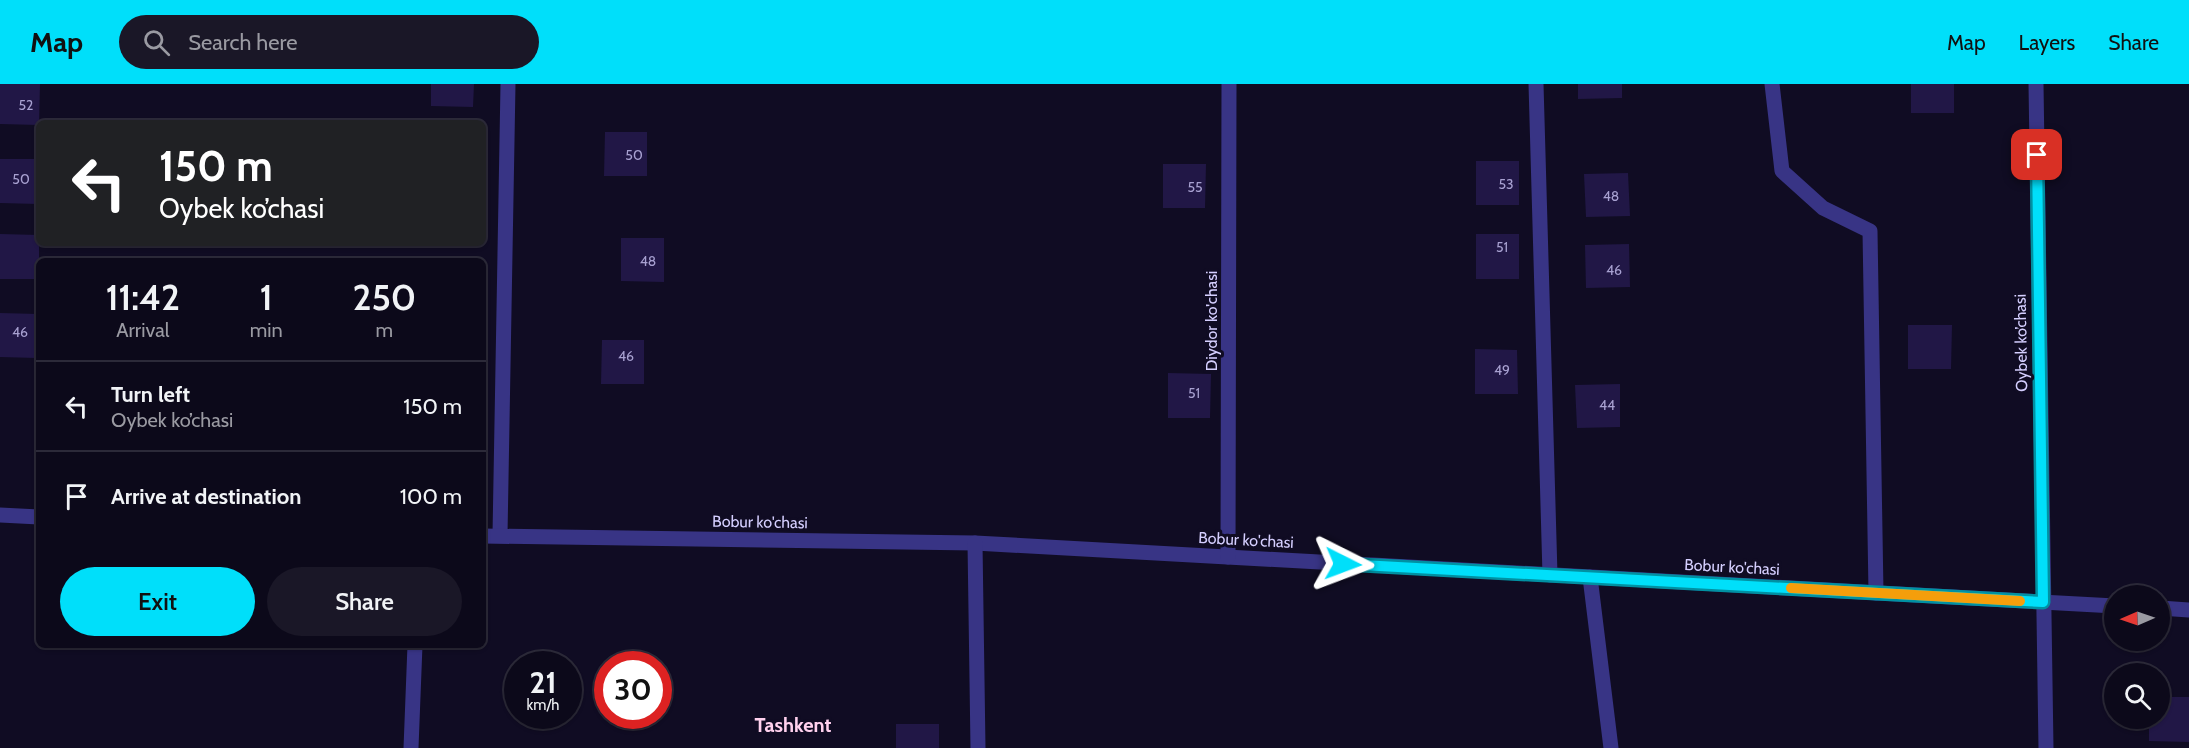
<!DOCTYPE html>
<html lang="en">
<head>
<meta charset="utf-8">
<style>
  :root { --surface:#0c091a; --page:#1a1727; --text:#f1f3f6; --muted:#9a9aa2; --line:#2c2a39; --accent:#00dffa }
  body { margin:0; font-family:Cabin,sans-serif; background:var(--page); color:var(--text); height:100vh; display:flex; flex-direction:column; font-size:22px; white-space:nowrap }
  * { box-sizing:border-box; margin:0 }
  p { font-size:20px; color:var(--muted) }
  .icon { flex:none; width:33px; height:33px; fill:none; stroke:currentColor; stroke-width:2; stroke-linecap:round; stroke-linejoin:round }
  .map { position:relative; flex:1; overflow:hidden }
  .drawer { position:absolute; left:36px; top:174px; width:450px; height:390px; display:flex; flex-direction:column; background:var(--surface); border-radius:9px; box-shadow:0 2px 4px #0004,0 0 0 2px var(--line) }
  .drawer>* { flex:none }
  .hud { position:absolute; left:36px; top:36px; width:450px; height:126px; border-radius:9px; box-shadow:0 2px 4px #0004,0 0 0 2px var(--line); background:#202124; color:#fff; overflow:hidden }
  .needle { width:39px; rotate:268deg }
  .fabs { position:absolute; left:2104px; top:501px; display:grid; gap:12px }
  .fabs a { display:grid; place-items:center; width:66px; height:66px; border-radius:50%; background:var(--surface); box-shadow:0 2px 4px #0004,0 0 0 2px var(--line); font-size:30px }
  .speed { position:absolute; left:504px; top:567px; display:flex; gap:12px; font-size:30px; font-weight:700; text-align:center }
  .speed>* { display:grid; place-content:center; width:78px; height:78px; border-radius:50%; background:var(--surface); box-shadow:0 2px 4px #0004,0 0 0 2px var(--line); line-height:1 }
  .speed small { font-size:15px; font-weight:400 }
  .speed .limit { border:9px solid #d22; background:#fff; color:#111 }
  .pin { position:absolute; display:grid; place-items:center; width:51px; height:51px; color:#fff; margin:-26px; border-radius:12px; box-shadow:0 3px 9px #0006 }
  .me { position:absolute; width:66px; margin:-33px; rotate:93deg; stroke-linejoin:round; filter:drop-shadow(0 0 4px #0008) }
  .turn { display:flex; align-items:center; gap:21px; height:126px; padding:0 24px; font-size:27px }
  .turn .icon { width:78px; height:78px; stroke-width:2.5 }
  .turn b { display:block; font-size:42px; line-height:51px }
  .eta { display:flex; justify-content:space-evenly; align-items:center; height:102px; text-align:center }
  .eta b { font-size:36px; font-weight:600; line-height:42px }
  .action { display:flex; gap:12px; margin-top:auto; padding:12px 24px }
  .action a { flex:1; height:69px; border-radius:36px; background:var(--accent); color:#111; font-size:24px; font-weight:600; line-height:69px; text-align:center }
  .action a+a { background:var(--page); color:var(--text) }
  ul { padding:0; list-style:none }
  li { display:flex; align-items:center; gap:18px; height:90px; padding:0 24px; border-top:2px solid var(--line) }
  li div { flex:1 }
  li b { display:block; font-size:22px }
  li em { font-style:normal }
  header { display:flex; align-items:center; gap:36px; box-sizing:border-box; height:84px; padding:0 30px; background:var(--accent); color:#111 }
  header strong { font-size:28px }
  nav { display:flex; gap:33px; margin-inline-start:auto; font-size:21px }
  .search { width:420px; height:54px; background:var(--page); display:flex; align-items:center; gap:15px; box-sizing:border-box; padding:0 21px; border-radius:33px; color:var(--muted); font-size:22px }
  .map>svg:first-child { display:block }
  .building { fill:#211746 }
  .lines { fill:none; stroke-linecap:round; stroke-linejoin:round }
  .minor { stroke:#383485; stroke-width:15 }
  .route-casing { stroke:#0091a2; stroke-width:15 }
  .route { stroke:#00dffa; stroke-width:10 }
  .slow { stroke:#f59e0b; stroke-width:10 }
  .labels { text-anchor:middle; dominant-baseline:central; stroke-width:6; stroke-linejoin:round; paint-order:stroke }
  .number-label { font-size:14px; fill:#a8a1d1 }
  .street-label { font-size:16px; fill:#d5cfff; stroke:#100c23 }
  .quarter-label { font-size:20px; font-weight:bold; fill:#ffd1ee; stroke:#100c23 }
</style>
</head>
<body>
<header>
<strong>Map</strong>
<div class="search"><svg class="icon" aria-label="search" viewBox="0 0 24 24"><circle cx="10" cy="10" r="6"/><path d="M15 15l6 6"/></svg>Search here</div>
<nav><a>Map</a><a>Layers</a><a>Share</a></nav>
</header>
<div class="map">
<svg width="2189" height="664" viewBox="0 0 2189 664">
  <rect width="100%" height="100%" fill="#100c23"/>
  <g class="building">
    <path d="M0,0h40l-1,41 -39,-1z"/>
    <path d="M431,0h43l-1,23 -42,-1z"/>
    <path d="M1578,0h44v14l-44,1z"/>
    <rect x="1911" y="0" width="43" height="29"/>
    <path d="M605,48h42v44h-43z"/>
    <path d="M0,75h38v45l-38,-1z"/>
    <rect x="1476" y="77" width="43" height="44"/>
    <path d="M1163,80h43l-1,44h-42z"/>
    <path d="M1628,89l2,43 -44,1 -2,-43z"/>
    <path d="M0,150l39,1v44h-39z"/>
    <rect x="1476" y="150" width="43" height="45"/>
    <path d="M621,154h43v44l-43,-1z"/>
    <path d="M1629,160l1,43 -44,1 -1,-43z"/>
    <path d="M0,229l38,1 -1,44 -37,-1z"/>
    <path d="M1908,241h44l-1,44h-43z"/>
    <path d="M602,256h42v44h-43z"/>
    <path d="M1475,265l42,1 1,44h-43z"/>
    <path d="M1168,289l43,1 -1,44h-42z"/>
    <path d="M1620,300v43l-43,1 -2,-43z"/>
    <path d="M2160,613h29v45l-40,-1v-23h11z"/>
    <rect x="896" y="640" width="43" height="24"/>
  </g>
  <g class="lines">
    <g class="minor">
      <path d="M1536,0l14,491"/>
      <path d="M1772,0l10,87 41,37 47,23 6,362"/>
      <path d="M2036,0l10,664"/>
      <path d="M0,431l39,2"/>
      <path d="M500,451l8,-451"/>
      <path d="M483,452l492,7 1140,63"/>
      <path d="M975,459l3,205"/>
      <path d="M1228,473l1,-473"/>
      <path d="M1590,493l21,171"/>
      <path d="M2160,524l29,2"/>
      <path d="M411,664l4,-103"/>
    </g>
  </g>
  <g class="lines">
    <defs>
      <path id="route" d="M1343,480l700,38 -6,-447"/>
    </defs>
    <use href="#route" class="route-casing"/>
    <use href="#route" class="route"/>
    <path class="slow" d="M1791,504l229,13"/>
  </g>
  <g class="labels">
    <g class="number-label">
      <text x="26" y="21">52</text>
      <text x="634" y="71">50</text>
      <text x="21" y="95">50</text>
      <text x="1506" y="100">53</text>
      <text x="1195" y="103">55</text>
      <text x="1611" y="112">48</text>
      <text x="1502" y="163">51</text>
      <text x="648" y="177">48</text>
      <text x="1614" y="186">46</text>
      <text x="20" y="248">46</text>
      <text x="626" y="272">46</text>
      <text x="1502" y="286">49</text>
      <text x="1194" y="309">51</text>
      <text x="1607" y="321">44</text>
    </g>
    <g class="street-label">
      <text transform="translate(1211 237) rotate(-90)">Diydor ko'chasi</text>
      <text transform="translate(2021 259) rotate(-91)">Oybek ko’chasi</text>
      <text transform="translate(760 438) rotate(1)">Bobur ko'chasi</text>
      <text transform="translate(1246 456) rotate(3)">Bobur ko'chasi</text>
      <text transform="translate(1732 483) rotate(3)">Bobur ko'chasi</text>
    </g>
    <g class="quarter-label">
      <text x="793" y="641">Tashkent</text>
    </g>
  </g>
</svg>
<div class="fabs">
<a><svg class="needle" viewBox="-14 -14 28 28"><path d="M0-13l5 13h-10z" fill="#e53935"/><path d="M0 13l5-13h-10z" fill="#9a9aa2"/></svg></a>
<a><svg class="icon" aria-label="search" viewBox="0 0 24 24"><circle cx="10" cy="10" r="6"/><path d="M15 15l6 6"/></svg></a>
</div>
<div class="speed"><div>21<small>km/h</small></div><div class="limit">30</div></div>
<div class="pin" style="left:2037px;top:71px;background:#d93025"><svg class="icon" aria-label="arrive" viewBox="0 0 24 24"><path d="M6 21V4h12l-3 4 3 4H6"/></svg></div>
<svg class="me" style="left:1343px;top:480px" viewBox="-20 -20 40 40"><path d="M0-17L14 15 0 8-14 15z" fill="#00dffa" stroke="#fff" stroke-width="4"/></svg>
<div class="hud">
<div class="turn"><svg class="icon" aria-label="left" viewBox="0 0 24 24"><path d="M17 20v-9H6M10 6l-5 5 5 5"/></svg><div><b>150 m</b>Oybek ko’chasi</div></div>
</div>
<section class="drawer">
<div class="eta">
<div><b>11:42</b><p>Arrival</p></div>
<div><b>1</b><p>min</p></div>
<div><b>250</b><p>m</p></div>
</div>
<ul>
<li><svg class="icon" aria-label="left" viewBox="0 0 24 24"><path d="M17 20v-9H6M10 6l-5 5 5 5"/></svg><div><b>Turn left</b><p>Oybek ko’chasi</p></div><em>150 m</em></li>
<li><svg class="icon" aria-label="arrive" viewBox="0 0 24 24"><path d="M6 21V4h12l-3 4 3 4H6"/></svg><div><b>Arrive at destination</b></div><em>100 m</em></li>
</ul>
<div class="action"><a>Exit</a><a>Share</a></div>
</section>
</div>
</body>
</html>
